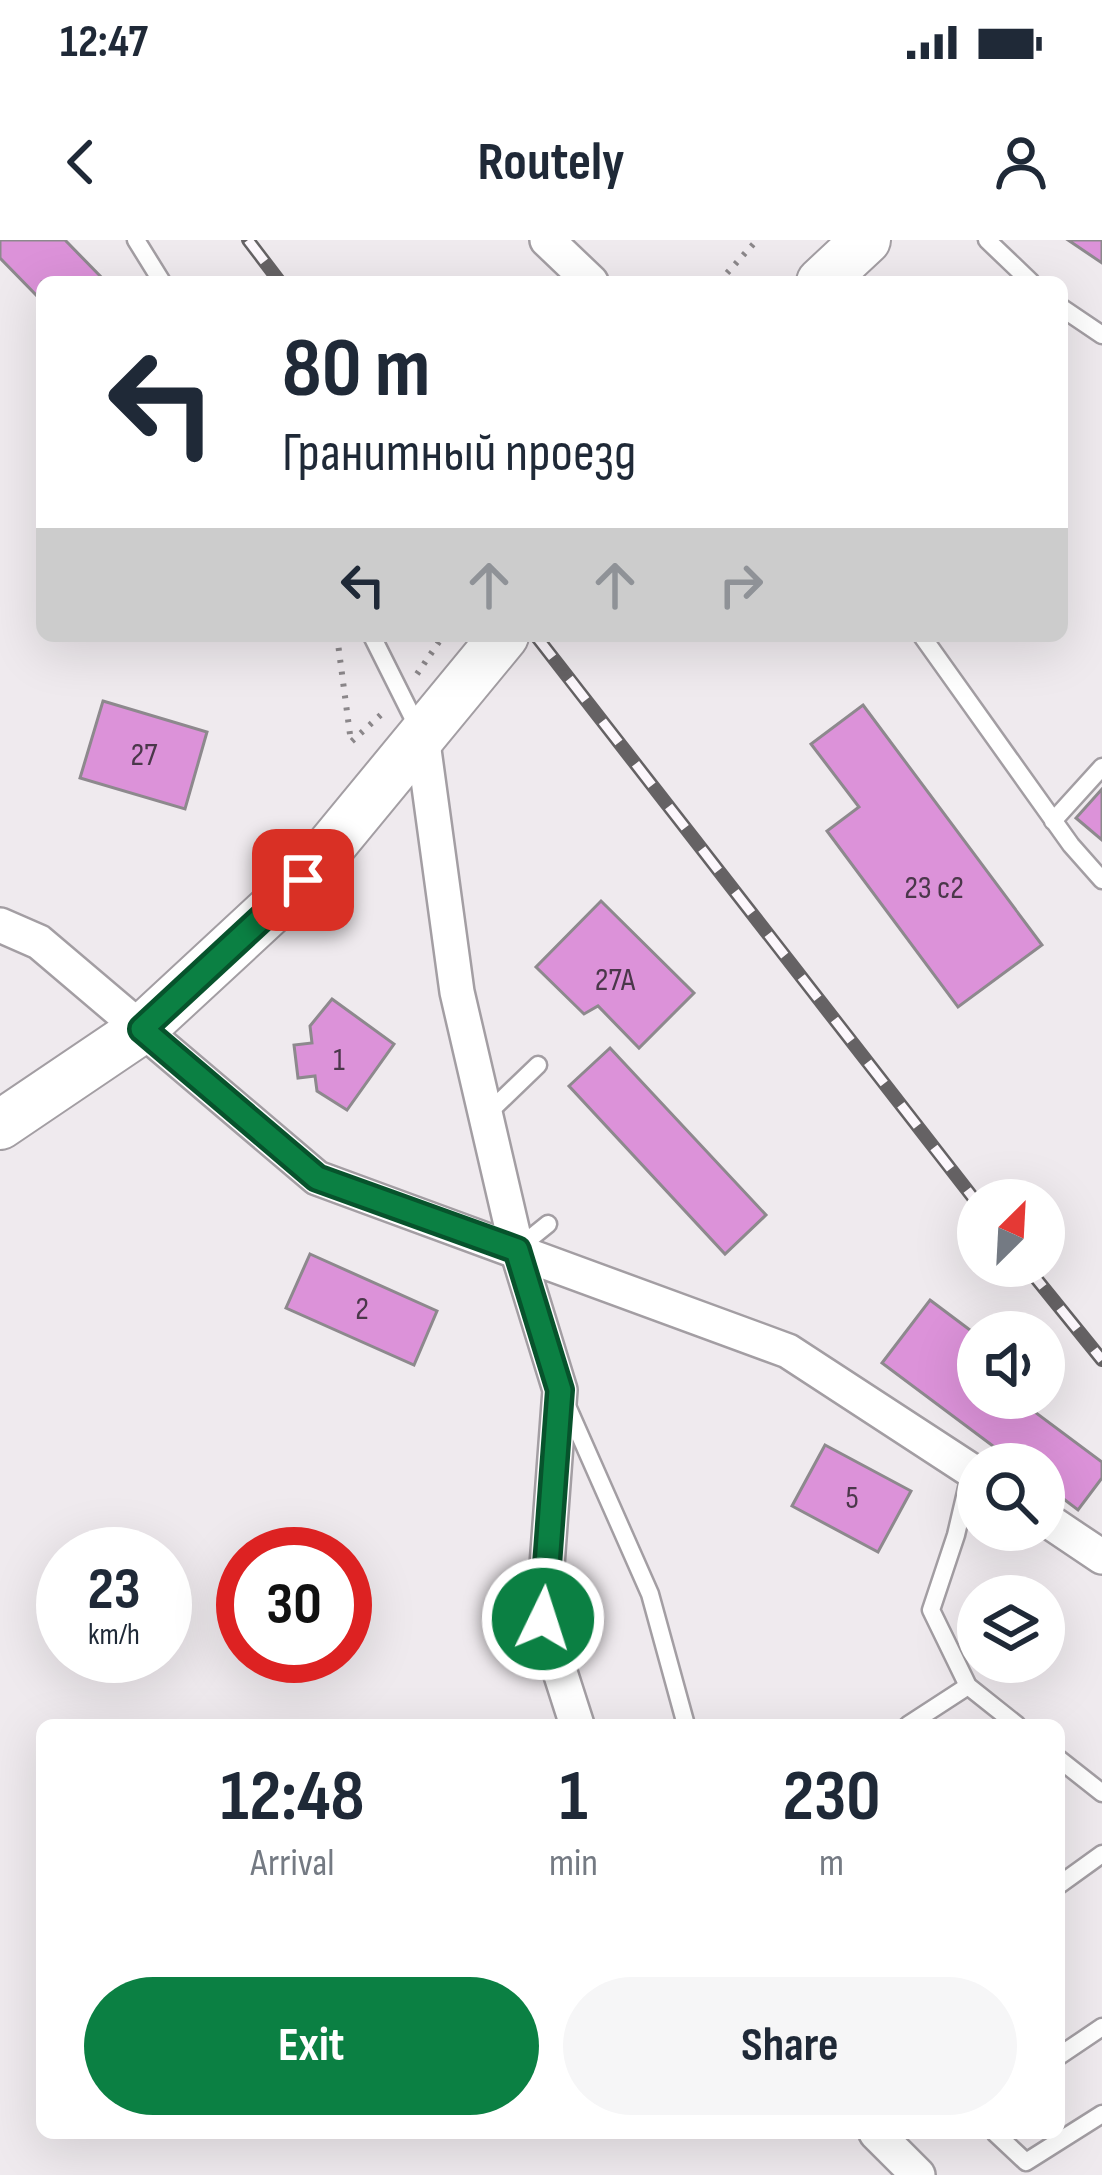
<!DOCTYPE html>
<html lang="en">
<head>
<meta charset="utf-8">
<style>
  :root { --surface:#fff; --page:#f6f6f7; --text:#1f2937; --muted:#747a83; --accent:#0b8043 }
  body { margin:0; font-family:"Sofia Sans Condensed",sans-serif; background:var(--page); color:var(--text); height:100vh; display:flex; flex-direction:column; font-size:45px; white-space:nowrap }
  * { box-sizing:border-box; margin:0 }
  p { font-size:39px; color:var(--muted) }
  .icon { flex:none; width:66px; height:66px; fill:none; stroke:currentColor; stroke-width:2; stroke-linecap:round; stroke-linejoin:round }
  .map { position:relative; flex:1; overflow:hidden }
  .sheet { position:absolute; left:36px; top:1479px; width:1029px; height:420px; display:flex; flex-direction:column; background:var(--surface); border-radius:18px; box-shadow:0 12px 48px #0002 }
  .sheet>* { flex:none }
  .banner { position:absolute; left:36px; top:36px; width:1032px; height:366px; border-radius:18px; box-shadow:0 12px 48px #0002; background:#fff; color:var(--text); overflow:hidden }
  .needle { width:78px; rotate:24deg }
  .tools { position:absolute; left:957px; top:939px; display:grid; gap:24px }
  .tools a { display:grid; place-items:center; width:108px; height:108px; border-radius:50%; background:var(--surface); box-shadow:0 12px 48px #0002; font-size:60px }
  .speed { position:absolute; left:36px; top:1287px; display:flex; gap:24px; font-size:60px; font-weight:700; text-align:center }
  .speed>* { display:grid; place-content:center; width:156px; height:156px; border-radius:50%; background:var(--surface); box-shadow:0 12px 48px #0002; line-height:1 }
  .speed small { font-size:30px; font-weight:400 }
  .speed .limit { border:18px solid #d22; background:#fff; color:#111 }
  .pin { position:absolute; display:grid; place-items:center; width:102px; height:102px; color:#fff; margin:-51px; border-radius:24px; box-shadow:0 6px 18px #0006 }
  .me { position:absolute; width:132px; margin:-66px; rotate:4deg; stroke-linejoin:round; filter:drop-shadow(0 0 9px #0008) }
  .turn { display:flex; align-items:center; gap:42px; height:252px; padding:0 48px; font-size:54px }
  .turn .icon { width:156px; height:156px; stroke-width:2.5 }
  .turn b { display:block; font-size:84px; line-height:102px }
  .lanes { display:flex; align-items:center; height:114px; padding:0 48px; background:#0003; justify-content:center; gap:60px; direction:ltr }
  .lanes .off { opacity:.35 }
  .eta { display:flex; justify-content:space-evenly; align-items:center; height:204px; text-align:center }
  .eta b { font-size:72px; font-weight:700; line-height:84px }
  .cta { display:flex; gap:24px; margin-top:auto; padding:24px 48px }
  .cta a { flex:1; height:138px; border-radius:72px; background:var(--accent); color:#fff; font-size:48px; font-weight:700; line-height:138px; text-align:center }
  .cta a+a { background:var(--page); color:var(--text) }
  .status { display:flex; justify-content:space-between; align-items:center; height:84px; padding:0 60px; background:var(--surface); direction:ltr }
  .status svg { height:33px; fill:currentColor }
  header { display:flex; justify-content:space-between; align-items:center; height:156px; padding:0 48px; background:var(--surface); font-size:54px; font-weight:700 }
  .map>svg:first-child { display:block }
  .building { fill:#dc92d9; stroke:#8d898d; stroke-width:3 }
  .lines { fill:none; stroke-linecap:round; stroke-linejoin:round }
  .service-casing { stroke:#a39ea3; stroke-width:21 }
  .minor-casing { stroke:#a39ea3; stroke-width:38 }
  .secondary-casing { stroke:#a39ea3; stroke-width:52 }
  .path { stroke:#8b878a; stroke-width:6; stroke-dasharray:3 9; stroke-linecap:butt }
  .service { stroke:#fff; stroke-width:16 }
  .minor { stroke:#fff; stroke-width:33 }
  .secondary { stroke:#fff; stroke-width:48 }
  .rail-casing { stroke:#656264; stroke-width:14 }
  .rail { stroke:#fcf7fc; stroke-width:9; stroke-dasharray:27; stroke-linecap:butt }
  .route-casing { stroke:#07532c; stroke-width:30 }
  .route { stroke:#0b8043; stroke-width:21 }
  .labels { text-anchor:middle; dominant-baseline:central; stroke-width:9; stroke-linejoin:round; paint-order:stroke }
  .number-label { font-size:33px; fill:#4a374a }
</style>
</head>
<body>
<div class="status"><b>12:47</b><svg viewBox="0 0 49 12"><path d="M0 12V9h3v3zM5 12V6h3v6zM10 12V3h3v9zM15 12V0h3v12zM26 1h20v11H26zM47 4h2v5h-2z"/></svg></div>
<header><svg class="icon" aria-label="back" viewBox="0 0 24 24"><path d="M15 5l-7 7 7 7"/></svg>Routely<svg class="icon" aria-label="person" viewBox="0 0 24 24"><circle cx="12" cy="8" r="4"/><path d="M4 21q1-7 8-7t8 7"/></svg></header>
<div class="map">
<svg width="1102" height="1935" viewBox="0 0 1102 1935">
  <rect width="100%" height="100%" fill="#efeaee"/>
  <g class="building">
    <path d="M0,0h65l41,42h-64v19l-42,-43z"/>
    <path d="M1068,0h34v23z"/>
    <path d="M103,461l104,31 -22,77 -105,-31z"/>
    <path d="M863,465l179,240 -84,62 -131,-176 32,-24 -48,-63z"/>
    <path d="M1102,549v51l-26,-22z"/>
    <path d="M601,661l93,92 -55,55 -41,-42 -14,8 -48,-47z"/>
    <path d="M332,759l62,45 -47,66 -30,-19 -2,-15 -17,2 -4,-33 18,-2 -2,-17z"/>
    <path d="M610,808l156,167 -41,39 -156,-168z"/>
    <path d="M310,1014l127,57 -23,54 -128,-57z"/>
    <path d="M930,1060l48,36v15l-9,12 9,6v29h38l86,64v16l-24,32 -34,-26v-20h-27l-135,-101z"/>
    <path d="M825,1205l86,46 -33,61 -86,-46z"/>
  </g>
  <g class="lines">
    <defs>
      <g id="service">
        <path d="M136,0l26,42"/>
        <path d="M987,0l44,42"/>
        <path d="M1062,68l40,27"/>
        <path d="M372,396l48,96"/>
        <path d="M922,396l149,209 31,35"/>
        <path d="M1053,581l49,-54"/>
        <path d="M486,875l52,-50"/>
        <path d="M517,1009l31,-25"/>
        <path d="M567,1166l83,188 36,131"/>
        <path d="M971,1231l-15,64 -25,75 37,76 49,39"/>
        <path d="M908,1485l60,-39"/>
        <path d="M1059,1519l43,34"/>
        <path d="M1059,1645l43,-31"/>
        <path d="M1059,1816l43,-29"/>
        <path d="M995,1893l31,29 76,-48"/>
      </g>
      <g id="minor">
        <path d="M547,0l44,42"/>
        <path d="M422,495l35,257 60,258 43,140 -17,229 34,106"/>
        <path d="M0,685l39,17 278,236 471,173 190,124"/>
        <path d="M1044,1278l58,39"/>
        <path d="M876,1893l42,42"/>
      </g>
      <g id="secondary">
        <path d="M821,42l45,-42"/>
        <path d="M0,885l142,-96 161,-149 201,-244"/>
      </g>
    </defs>
    <use href="#service" class="service-casing"/>
    <use href="#minor" class="minor-casing"/>
    <use href="#secondary" class="secondary-casing"/>
    <g class="path">
      <path d="M719,42l38,-42"/>
      <path d="M337,396l14,106 34,-31"/>
      <path d="M417,434l26,-38"/>
    </g>
    <use href="#service" class="service"/>
    <use href="#minor" class="minor"/>
    <use href="#secondary" class="secondary"/>
    <defs>
      <g id="rail">
        <path d="M248,0l32,42"/>
        <path d="M536,396l442,568"/>
        <path d="M1026,1026l76,94"/>
      </g>
    </defs>
    <use href="#rail" class="rail-casing"/>
    <use href="#rail" class="rail"/>
  </g>
  <g class="lines">
    <defs>
      <path id="route" d="M303,640l-161,149 175,149 200,72 43,140 -17,229"/>
    </defs>
    <use href="#route" class="route-casing"/>
    <use href="#route" class="route"/>
  </g>
  <g class="labels">
    <g class="number-label">
      <text x="144" y="515">27</text>
      <text x="934" y="648">23 с2</text>
      <text x="615" y="740">27А</text>
      <text x="339" y="820">1</text>
      <text x="362" y="1069">2</text>
      <text x="852" y="1258">5</text>
    </g>
  </g>
</svg>
<div class="tools">
<a><svg class="needle" viewBox="-14 -14 28 28"><path d="M0-13l5 13h-10z" fill="#e53935"/><path d="M0 13l5-13h-10z" fill="#747a83"/></svg></a>
<a><svg class="icon" aria-label="sound" viewBox="0 0 24 24"><path d="M4 9h4l5-4v14l-5-4H4zM17 9q2 3 0 6"/></svg></a>
<a><svg class="icon" aria-label="search" viewBox="0 0 24 24"><circle cx="10" cy="10" r="6"/><path d="M15 15l6 6"/></svg></a>
<a><svg class="icon" aria-label="layers" viewBox="0 0 24 24"><path d="M12 4l9 5-9 5-9-5zM3 14l9 5 9-5"/></svg></a>
</div>
<div class="speed"><div>23<small>km/h</small></div><div class="limit">30</div></div>
<div class="pin" style="left:303px;top:640px;background:#d93025"><svg class="icon" aria-label="arrive" viewBox="0 0 24 24"><path d="M6 21V4h12l-3 4 3 4H6"/></svg></div>
<svg class="me" style="left:543px;top:1379px" viewBox="-20 -20 40 40"><circle r="17" fill="#0b8043" stroke="#fff" stroke-width="3"/><path d="M0-11L8 9 0 5-8 9z" fill="#fff"/></svg>
<div class="banner">
<div class="turn"><svg class="icon" aria-label="left" viewBox="0 0 24 24"><path d="M17 20v-9H6M10 6l-5 5 5 5"/></svg><div><b>80 m</b>Гранитный проезд</div></div>
<div class="lanes"><svg class="icon" aria-label="left" viewBox="0 0 24 24"><path d="M17 20v-9H6M10 6l-5 5 5 5"/></svg><svg class="icon off" aria-label="ahead" viewBox="0 0 24 24"><path d="M12 20V5M6 11l6-6 6 6"/></svg><svg class="icon off" aria-label="ahead" viewBox="0 0 24 24"><path d="M12 20V5M6 11l6-6 6 6"/></svg><svg class="icon off" aria-label="right" viewBox="0 0 24 24"><path d="M7 20v-9h11M14 6l5 5-5 5"/></svg></div>
</div>
<section class="sheet">
<div class="eta">
<div><b>12:48</b><p>Arrival</p></div>
<div><b>1</b><p>min</p></div>
<div><b>230</b><p>m</p></div>
</div>
<div class="cta"><a>Exit</a><a>Share</a></div>
</section>
</div>
</body>
</html>
